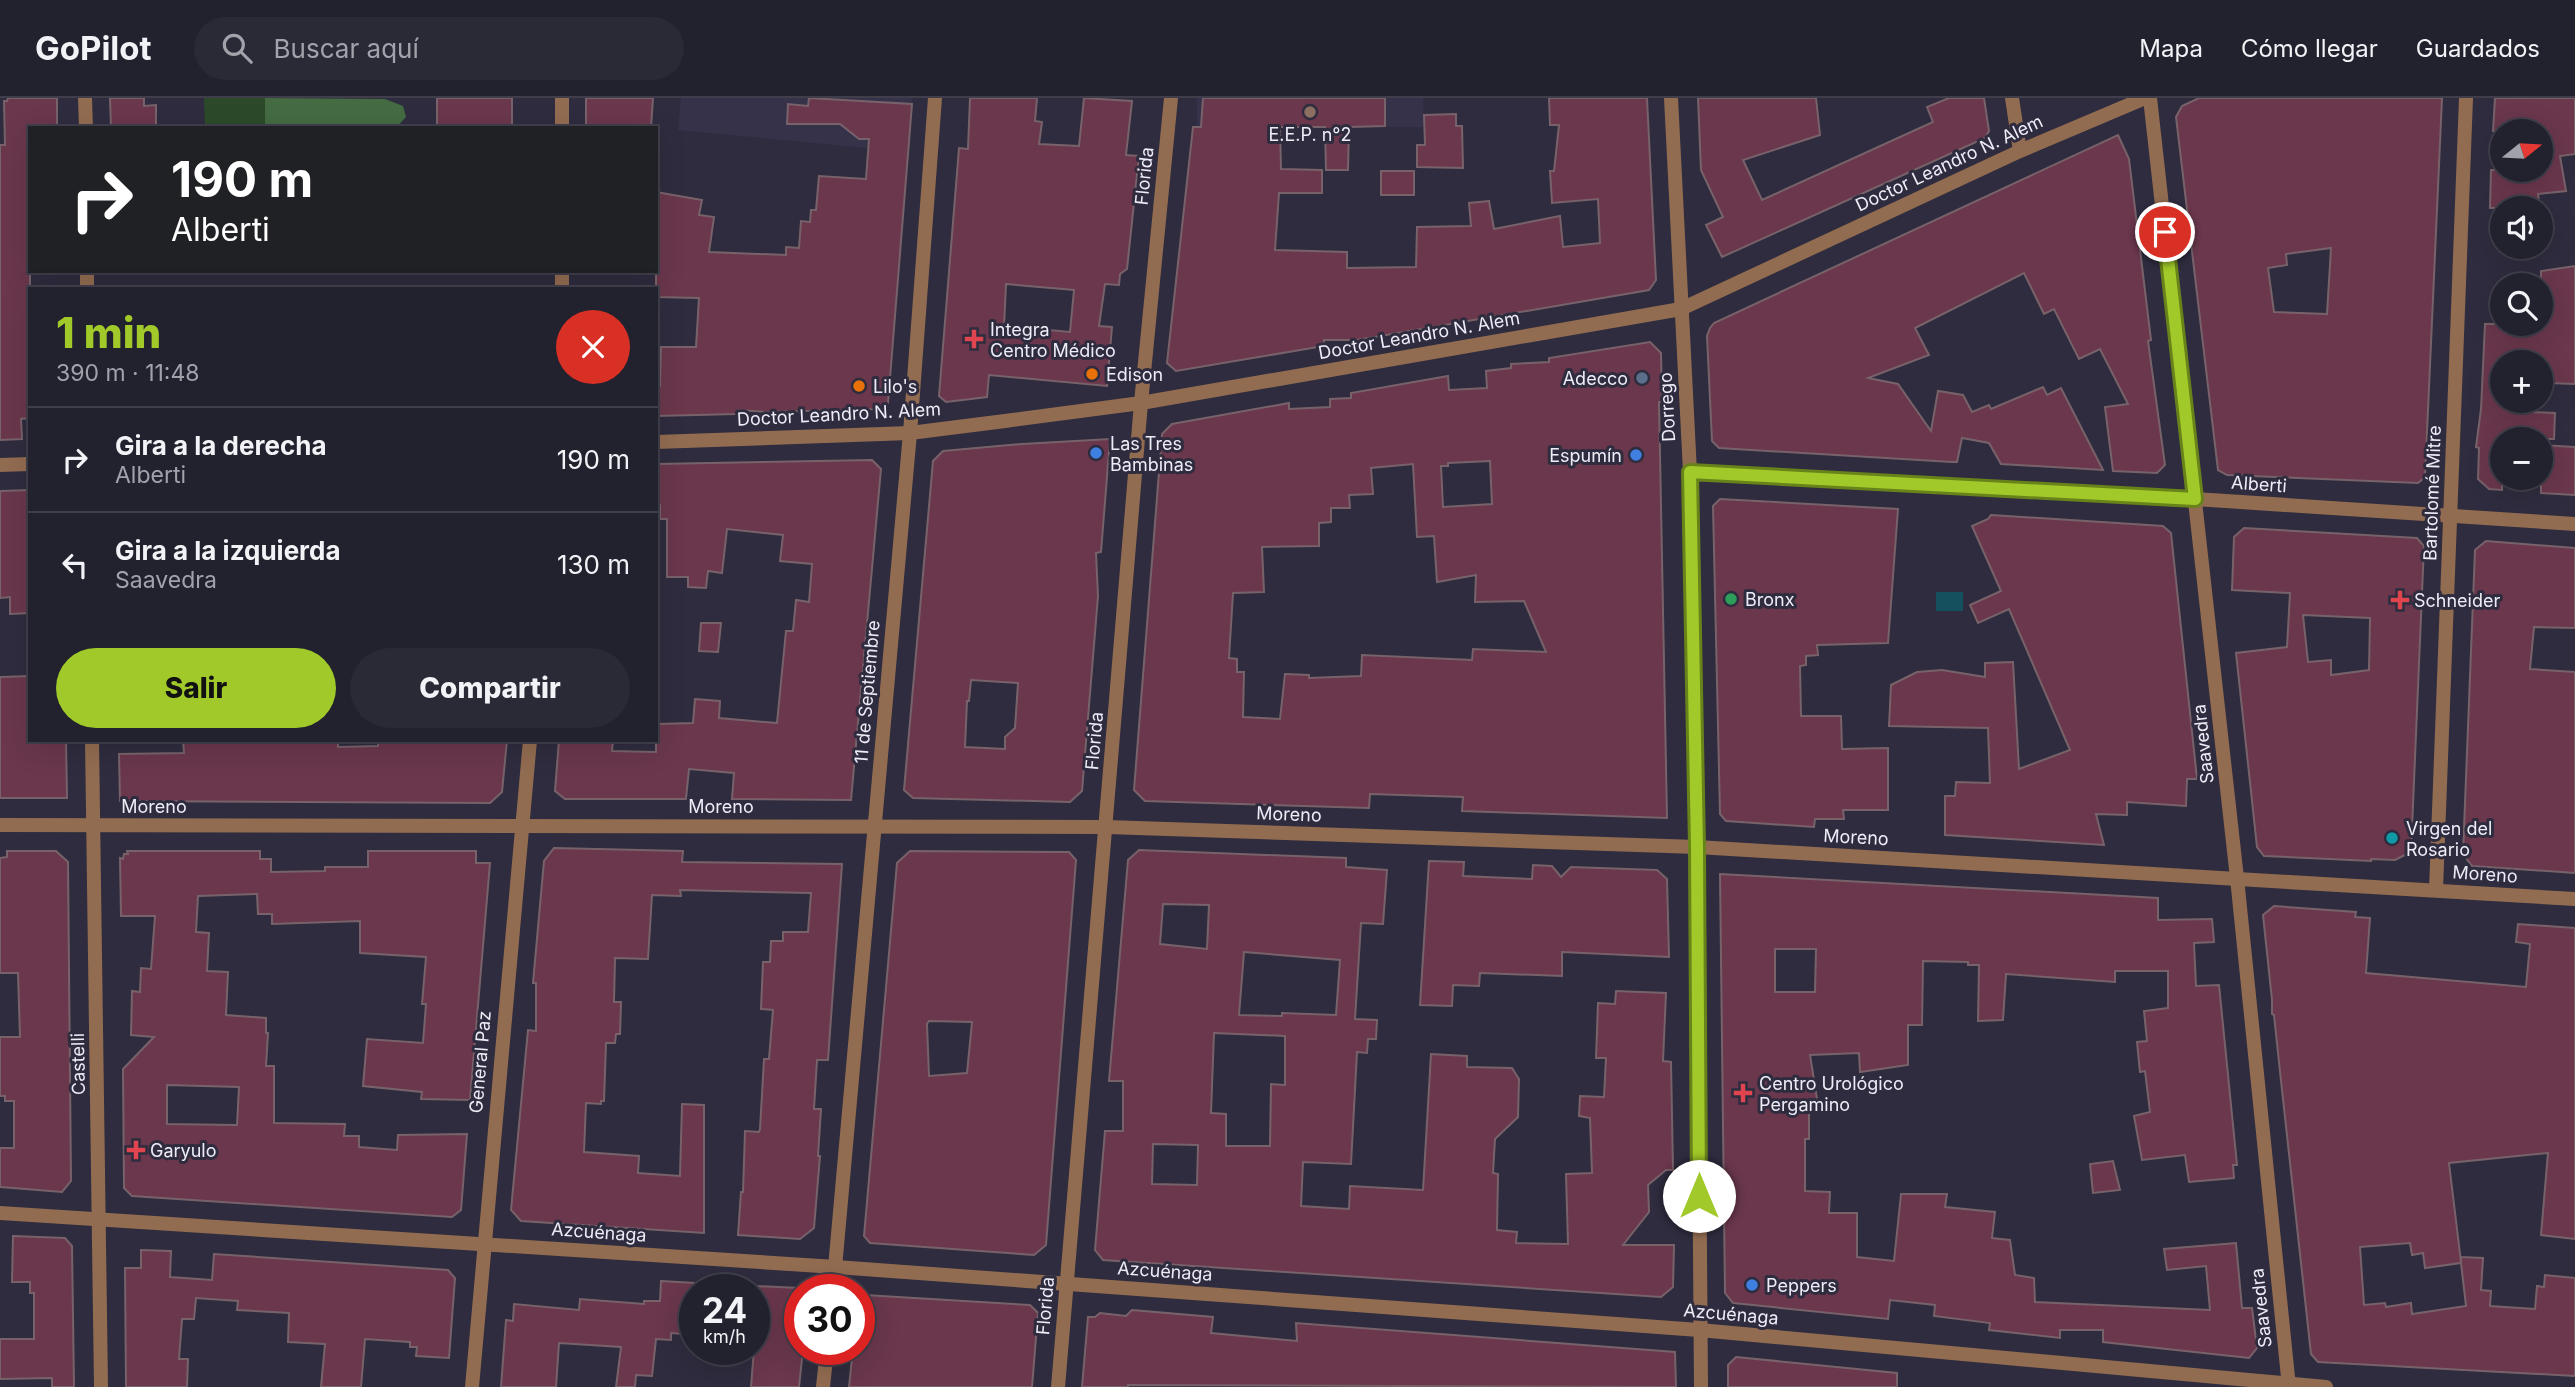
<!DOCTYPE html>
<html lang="es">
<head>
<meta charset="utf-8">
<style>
  :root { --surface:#22212e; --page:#2a2936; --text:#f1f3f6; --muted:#a2a3aa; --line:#3f3e4a; --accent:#a1c929 }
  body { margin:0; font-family:Inter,sans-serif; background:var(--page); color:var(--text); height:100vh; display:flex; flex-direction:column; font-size:26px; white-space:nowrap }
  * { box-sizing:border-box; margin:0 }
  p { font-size:23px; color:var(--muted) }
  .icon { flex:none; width:38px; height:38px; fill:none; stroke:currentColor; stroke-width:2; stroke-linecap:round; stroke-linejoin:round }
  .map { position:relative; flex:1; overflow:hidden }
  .drawer { position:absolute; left:28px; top:189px; width:630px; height:455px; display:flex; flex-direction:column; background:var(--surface); border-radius:0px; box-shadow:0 7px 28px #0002,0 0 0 2px var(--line) }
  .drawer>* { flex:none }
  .guide { position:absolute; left:28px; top:28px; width:630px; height:147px; border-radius:0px; box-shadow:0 7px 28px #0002,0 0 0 2px var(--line); background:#202124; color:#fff; overflow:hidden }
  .needle { width:46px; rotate:72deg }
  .fabs { position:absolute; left:2490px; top:21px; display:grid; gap:14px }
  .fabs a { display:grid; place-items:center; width:63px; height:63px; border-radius:50%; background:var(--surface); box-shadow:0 7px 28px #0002,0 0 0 2px var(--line); font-size:35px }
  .speed { position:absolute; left:679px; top:1176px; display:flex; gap:14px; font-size:35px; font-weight:700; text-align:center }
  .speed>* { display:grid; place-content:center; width:91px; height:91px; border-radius:50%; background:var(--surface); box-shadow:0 7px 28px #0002,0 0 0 2px var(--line); line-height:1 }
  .speed small { font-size:18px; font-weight:400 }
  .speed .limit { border:10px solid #d22; background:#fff; color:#111 }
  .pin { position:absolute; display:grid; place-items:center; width:60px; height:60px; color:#fff; margin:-30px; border:4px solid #fff; border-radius:50%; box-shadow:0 2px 7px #0007 }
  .me { position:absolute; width:77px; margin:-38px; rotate:0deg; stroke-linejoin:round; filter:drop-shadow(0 0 5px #0008) }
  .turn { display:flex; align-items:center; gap:24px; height:147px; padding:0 28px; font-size:32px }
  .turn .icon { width:91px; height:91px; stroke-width:2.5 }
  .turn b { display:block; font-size:49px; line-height:60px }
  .round { display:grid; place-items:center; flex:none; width:74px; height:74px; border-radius:37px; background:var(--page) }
  .overview { display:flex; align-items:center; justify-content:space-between; height:119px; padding:0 28px }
  h1 { font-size:42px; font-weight:800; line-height:52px; color:var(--accent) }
  .primary-button { display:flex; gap:14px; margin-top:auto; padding:14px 28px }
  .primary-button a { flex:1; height:80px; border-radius:42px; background:var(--accent); color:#111; font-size:28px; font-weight:800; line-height:80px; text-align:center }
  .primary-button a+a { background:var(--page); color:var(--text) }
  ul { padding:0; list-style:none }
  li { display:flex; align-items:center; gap:21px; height:105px; padding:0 28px; border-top:2px solid var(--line) }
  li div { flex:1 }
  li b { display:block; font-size:26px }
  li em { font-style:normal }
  header { display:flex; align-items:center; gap:42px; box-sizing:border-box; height:98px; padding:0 35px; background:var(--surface); border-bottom:2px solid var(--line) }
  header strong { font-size:33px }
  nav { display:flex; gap:38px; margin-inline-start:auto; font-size:24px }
  .search { width:490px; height:63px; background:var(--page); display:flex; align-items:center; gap:18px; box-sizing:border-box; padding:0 24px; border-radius:38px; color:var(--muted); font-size:26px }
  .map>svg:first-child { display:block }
  .built { fill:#36324a }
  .green { fill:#2c4a2a }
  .forest { fill:#446b42 }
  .water { fill:#14505d }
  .building { fill:#6a374c; stroke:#78626a; stroke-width:2; fill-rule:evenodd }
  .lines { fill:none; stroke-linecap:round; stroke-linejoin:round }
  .street { stroke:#926c51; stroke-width:14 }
  .route-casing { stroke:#69831b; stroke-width:18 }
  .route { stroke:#a1c929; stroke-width:12 }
  .education-dot { fill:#8d6e63; stroke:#2e2c3e; stroke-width:2.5 }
  .health-dot { fill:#e0444e; stroke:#2e2c3e; stroke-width:2.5 }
  .food-dot { fill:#e8710a; stroke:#2e2c3e; stroke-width:2.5 }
  .service-dot { fill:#5c6f8a; stroke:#2e2c3e; stroke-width:2.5 }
  .shop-dot { fill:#3f7fe0; stroke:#2e2c3e; stroke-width:2.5 }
  .leisure-dot { fill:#2e9e5b; stroke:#2e2c3e; stroke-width:2.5 }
  .culture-dot { fill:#0f9aa8; stroke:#2e2c3e; stroke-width:2.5 }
  .labels { text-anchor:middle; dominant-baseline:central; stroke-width:6; stroke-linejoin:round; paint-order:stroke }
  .poi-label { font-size:18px; fill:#edecf7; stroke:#2e2c3e; text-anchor:start }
  .street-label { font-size:18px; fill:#edecf7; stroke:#2e2c3e }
</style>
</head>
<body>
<header>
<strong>GoPilot</strong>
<div class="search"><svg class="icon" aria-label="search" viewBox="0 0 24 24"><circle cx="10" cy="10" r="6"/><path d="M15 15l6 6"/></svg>Buscar aquí</div>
<nav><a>Mapa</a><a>Cómo llegar</a><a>Guardados</a></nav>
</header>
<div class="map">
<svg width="2575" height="1289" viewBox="0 0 2575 1289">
  <rect width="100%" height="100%" fill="#2e2c3e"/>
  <g class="built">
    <path d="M681,0h231l-5,54 -229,-22z"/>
    <path d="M1197,0h226l1,29 -227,1z"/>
  </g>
  <path class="green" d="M204,0h61v30h-60z"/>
  <path class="forest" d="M265,0l120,1 18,7 3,11 -10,11h-131z"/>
  <rect class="water" x="1936" y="494" width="27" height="19"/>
  <g class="building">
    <path d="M8,0h49v30h-27v290l-9,1 1,20 -22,1v-295h5l-1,-44h3z"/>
    <path d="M110,0h34v8l12,-1v23h-45z"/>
    <rect x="437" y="0" width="75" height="30"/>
    <path d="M586,0h67l-2,30h-65z"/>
    <path d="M809,0l103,6 -24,299 -8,6 -114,3 -28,-2 -1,4 -81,2v-30h4l1,-39h35l3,-49 -43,-1v-105l46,8 -3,15 15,2 -5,35 77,3v-8l13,1 2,-27 9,1 1,-12h5l3,-34 47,3 3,-40h-10l-19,-15h-53l1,-20 20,2z"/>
    <path d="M970,0h67l-2,23 7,1 -3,22 40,2 5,-48 48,3 -6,54 13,1 -12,113 -7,5 -1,11 -14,-1 -6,42 13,1 -5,59 -118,-11 -2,22 -41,5 -7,-6 20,-248 9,1zM1006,186l68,6 -4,42 -66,-6z"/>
    <path d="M1203,0h182v28l-36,1 -1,43h-22l-1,-43h-45l1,42 41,1v23h-43l-4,57 72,2v16l69,-1 1,-40 54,-1 -2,-23 20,-2 5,28 66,-13 3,31 37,-4 -2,-44 -46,4 -2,-32h4l5,-46h-9l-1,-27h98l9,182 -7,10 -292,50h-33v6l-148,25 -9,-8 26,-236h8z"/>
    <path d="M1698,0h118l4,37 -77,25 19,40 171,-78 -6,-15 22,-9h35l5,33 -4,7 -263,119 -16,-32 17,-8 -22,-47z"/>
    <path d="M2199,0h243l-17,379 -7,6 -191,-8 -9,-5 -42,-353 6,-11zM2331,150l-4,66 -53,-2 -6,-44 19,-3 -1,-11z"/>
    <path d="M2495,0h80v56l-15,2 6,35 -28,3 2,14h-50l1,-38h50v-39h-48z"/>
    <path d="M1456,16v12h6l1,42 -46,-1v-22h8l-1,-30z"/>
    <path d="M2118,37l11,24 22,181 -3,1 17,124 -8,8 -44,-2 -8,-64 23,-3 -28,-55 -21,10 -25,-50 -10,5 -20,-41 -109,55 14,27 -61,23 30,6 33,47 7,-40 25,4 9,17 17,-7 2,4 52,-22 4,8 14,-7 42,82 -102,-6 -12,-21 -27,-5 -5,24h-5l-233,-14 -7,-7 -5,-105 3,-8 4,-5z"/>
    <rect x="1381" y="73" width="33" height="24"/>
    <path d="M2575,168v118l-27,-1 -3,-21h-43v39h6v10l47,2 -1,26h-52v51l-13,-1 -11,-10 1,-31 -3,-1 5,-38 4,-85h56v-53z"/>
    <path d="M1650,244l11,11 1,49h-3l8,416 -205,-7 1,-14 -93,-3 -1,14 -224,-7 -11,-11 28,-356 10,-10 117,-21v6l41,-2v-8l21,-1v-5l97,-17 1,14 38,-2 -1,-17 25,-3v-4l38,-2v-4zM1490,363l2,43 -49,3 -2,-41h7v-3zM1413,366l4,73 17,-1 3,46 39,-7 -1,27 49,-1 22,51 -73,-3 -1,11 -110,-5 -1,21 -52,2v-3l-24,-1 -5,45 -37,-2 1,-45h-7v-13l-8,-1 4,-65 31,-1 -2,-45 57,-1v-23l12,-1v-14h19l-1,-13 24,-1 -2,-26z"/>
    <path d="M1110,341l-9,113 -5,1 2,43 -16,195 -12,11 -157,-4 -9,-8 29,-329 10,-10 79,-7zM971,582l47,3 -3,45 -10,9v12l-40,-2 2,-46h2z"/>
    <path d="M2541,347l34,2v48l-34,-2z"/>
    <path d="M872,362l9,9 -30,331 -119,-1 2,-26 -45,-4 -3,30h-121l-10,-8 4,-51h54l-1,11 44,1v-28l37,-1 2,-24 25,2 -1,17 58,5 9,-92h7l3,-31 13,2 3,-38 -32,-3 3,-26 -56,-6 -5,44 -14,-2 -2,17 -18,-1v-10h-21v-58h-7v-14h-4v-41z"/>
    <path d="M30,392v123l-20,1v-17l-10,1v-107z"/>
    <path d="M1720,401l178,10 -10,134 -71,2 1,10 -12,1v9l-6,1 1,50h40l1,33 46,-1v62h-45l1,9h-29l-1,8 -88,-6 -6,-7 -7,-308z"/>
    <path d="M1991,417l172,11 8,7 26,246h-10l-1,27 -59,-4v13l-31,-1 8,31 -159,-10v-39h10l1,-14 34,1 -2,-55 -99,-2 2,-41 26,-13 25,-2 43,7v-14l28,-1 6,107 51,-19 -61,-141 -31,14 -8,-18 31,-14 -29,-65 16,-7z"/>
    <path d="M2244,430l173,10 7,8 -13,306 -16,8 -24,-1v2l-107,-5 -7,-9 -21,-194 51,-6 3,-54 -58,-3 2,-53zM2303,517l67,3 -1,52 -38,5v-15l-23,2z"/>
    <path d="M2486,443l89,7v80l-41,-1 -4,42 45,3v201l-103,-7 -9,-12 12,-304z"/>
    <path d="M701,525h20l-3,29 -19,-1z"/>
    <path d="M30,578v64h36l1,58h-67v-121z"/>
    <path d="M183,642h155v7l40,-1v-6h129l-5,52 -12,11 -370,-2 -1,-47 65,-1z"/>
    <path d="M554,750l129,3 -1,11 160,2 -14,196h-11l-3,49h7l-3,47h2l-6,72 -14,11 -62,-4 3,-43h2l2,-61 14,1 1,-3 4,-70h5l4,-49 -12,-1 2,-47h7l1,-21h12v-9h25l3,-39 -131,-3 1,6 -29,-1 -4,64 -33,-1 -1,44h7l-1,32h-4l-1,9h-9l-2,58h-3v3l-15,-1 -2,49 55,4 -1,17 42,3 2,-72 22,1v128l-183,-12 -10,-11 17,-180 8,1v-48h-3l11,-122z"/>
    <path d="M1139,752l207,8v9l41,3 -4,54 -22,-1 -6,96 22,1 -1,19h-8l-1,14 -10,-1 -6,112 -48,-2 -2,44 48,3 1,-23 73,4 8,-136 36,2v11l45,1 7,11 -1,38 -23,22 -2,34 5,1 -1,56 20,2 -1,11 52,1 -2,-70 26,-1 -2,-55 -11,-2 1,-20 24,1 2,-39h-10l2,-55 17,1 1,-13 50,2 -3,68 8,1 2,108h-7l-18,15 1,27 -26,33h51l-1,42 -12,10 -558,-37 -8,-10 10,-119h18v-50h-14l19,-221zM1163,806l46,1 -2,44 -47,-5zM1244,854l96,8 -4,55 -54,-2v3l-43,-1zM1214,935l71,3v49l-14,-1 -1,62h-44v-32l-15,-1zM1153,1046l45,1 -1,40 -45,-1z"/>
    <path d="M7,753h49l12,11 3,319 -9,11 -62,-5v-39h14v-47h-9v-5h-5v-59h20l-2,-64h-18v-115l7,-1z"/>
    <path d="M127,753h133v8h11v13l54,-1v-4h43v-16h108v12h14l-20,237 -49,-1 1,-7 -59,-6 4,-47 56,4 3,-39h-4l4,-47 -66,-4v-32l-88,3v-10h-14l-1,-20 -59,2 -2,36 13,1 -2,38 21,1 -2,43 40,3v15h2l-2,33h8v57l71,1 -1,12h15v11l38,3 1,-15 69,-1 -6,76 -9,7 -320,-21 -8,-8 -1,-119 31,-32 -23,-2 1,-44 8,1 1,-24 10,1 4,-53h-34l-1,-58 3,1 1,-5h4zM167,987l72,2 -2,38 -70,-1z"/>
    <path d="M910,753l159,1 7,8 -30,385 -12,10 -164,-12 -6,-7 33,-373zM929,923l43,1 -5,51 -38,3 -2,-52z"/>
    <path d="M1429,763l35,1 -1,14 69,3 1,-14 19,1 9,11 10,-10 86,3 10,9 2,78 -107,-5v24l-82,-3 -1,13 -26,-1 -1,21 -32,-1z"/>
    <path d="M1720,776l438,24v22l54,-1 2,23 -20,1 2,43 23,-1 18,180h-4l1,13 -45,4 -4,-27 -43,5 -8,-44 16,-4 -5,-41 -5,1 -3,-30 10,-1 -3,-30 24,-3v-37h-53v11l-109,-8 -3,46 -25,1 1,-56h-11v-3l-45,-1 -1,64h-14v40l-48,7 -1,-19 -49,2 8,50 -9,2v32h-4v52l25,1 -1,21h28v44l37,4 7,-67h46l-2,13 50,5 -3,26 18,2 5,35 19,3 1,24 175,8 -4,-44 -39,4 -3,-21 72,-6 6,65h10l5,40 -8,10 -146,-16v-12h-43v8l-71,-8 1,-7 -56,-7 1,-11 -45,-5 -2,19 -155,-16 -8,-10zM1775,851h41l-1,43h-40z"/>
    <path d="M2274,808l82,6 -1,5 15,1 -4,55 160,14 4,-43 -14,-2 2,-18 57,4v311l-34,-4 7,-82 -99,10 12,99v-5l22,1 -2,32 10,1 -1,15 45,3 2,-23 7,1 1,-12 30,3v98l-257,-14 -7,-8 -30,-273 -7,-66 -2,-1v-14l-9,-85zM2410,1145l2,12 11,-2 2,15 36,-5 5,43 -54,8 -1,-11 -25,4 -1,-4 -21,2 -4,-58z"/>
    <path d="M2113,1063l7,29 -27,3 -3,-29z"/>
    <path d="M13,1138l52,2 7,8 2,141h-22v-9l-52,1v-40h34v-46h-4v-11h-18z"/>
    <path d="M141,1152l30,1 -1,26 42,3 2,-26 234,16 7,8 -6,80 -33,-2 1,-9h-7v-5l-45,-3 -4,48h-40l4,-43 -37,-2 1,-29 -52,-3 1,-9 -42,-3 -2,21h-12l-3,40h9l-1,28h-61l-1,-119h16z"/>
    <path d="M661,1183l34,2v52l-24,-2v7l-15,-1 -4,37 -16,-1 -1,12h-19l5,-40 -62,-4 -3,44h-55l5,-67 7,1 1,-17 65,6 1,-11 64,5v-3h16z"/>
    <path d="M754,1188l46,2v61h3l-4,38h-48l3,-38z"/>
    <path d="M865,1197l165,10 8,8 -6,74h-183l4,-38h6v-49z"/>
    <path d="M1132,1212l81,7 -2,16 86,8 -1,-18 379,29 1,35 -548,-2v2h-46l6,-70h7l5,-4 26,3z"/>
    <path d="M1736,1259l161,16v14h-169v-22z"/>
  </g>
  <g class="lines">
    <g class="street">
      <path d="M85,0l1,30"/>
      <path d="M1671,0l19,374 7,375 4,540"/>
      <path d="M2012,0l8,53"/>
      <path d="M2150,0l87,780 52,509"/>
      <path d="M562,30v-30"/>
      <path d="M87,173v18"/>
      <path d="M562,191v-18"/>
      <path d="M656,344l254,-9 95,-12 136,-18 540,-94 339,-158 125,-53"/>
      <path d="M0,367l30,-1"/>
      <path d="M1690,374l505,27 380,25"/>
      <path d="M92,642l9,647"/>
      <path d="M0,727l1107,2 590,20 878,52"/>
      <path d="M2436,792l30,-792"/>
      <path d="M0,1115l836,54 863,63 627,57"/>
      <path d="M833,1192l77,-857 25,-335"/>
      <path d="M472,1289l58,-647"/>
      <path d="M823,1289l4,-38"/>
      <path d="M1058,1289l83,-984 30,-305"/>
    </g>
  </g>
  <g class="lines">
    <defs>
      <path id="route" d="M1699,1098l-2,-349 -7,-375 505,27 -30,-267"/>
    </defs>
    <use href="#route" class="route-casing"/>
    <use href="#route" class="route"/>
  </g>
  <circle class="education-dot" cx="1310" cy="14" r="7"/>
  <g class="health-dot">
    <path d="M970.5 230.5h7v7h7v7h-7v7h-7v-7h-7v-7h7z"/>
    <path d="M2396.5 491.5h7v7h7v7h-7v7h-7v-7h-7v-7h7z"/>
    <path d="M1739.5 984.5h7v7h7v7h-7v7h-7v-7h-7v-7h7z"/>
    <path d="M132.5 1041.5h7v7h7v7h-7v7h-7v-7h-7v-7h7z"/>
  </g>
  <g class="food-dot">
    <circle cx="1092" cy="276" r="7"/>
    <circle cx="859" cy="288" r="7"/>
  </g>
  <circle class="service-dot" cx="1642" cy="280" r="7"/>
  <g class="shop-dot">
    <circle cx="1096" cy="355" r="7"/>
    <circle cx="1636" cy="357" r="7"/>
    <circle cx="1752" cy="1187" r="7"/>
  </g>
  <circle class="leisure-dot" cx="1731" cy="501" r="7"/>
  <circle class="culture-dot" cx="2392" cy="740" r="7"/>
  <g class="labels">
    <g class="poi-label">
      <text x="1310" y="36" text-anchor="middle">E.E.P. n°2</text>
      <text x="990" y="231">Integra<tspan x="990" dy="21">Centro Médico</tspan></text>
      <text x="1106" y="276">Edison</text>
      <text x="1628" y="280" text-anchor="end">Adecco</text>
      <text x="873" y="288">Lilo's</text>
      <text x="1110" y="345">Las Tres<tspan x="1110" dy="21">Bambinas</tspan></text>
      <text x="1622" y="357" text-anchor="end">Espumín</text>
      <text x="1745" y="501">Bronx</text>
      <text x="2414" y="502">Schneider</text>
      <text x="2406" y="730">Virgen del<tspan x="2406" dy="21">Rosario</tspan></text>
      <text x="1759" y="985">Centro Urológico<tspan x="1759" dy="21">Pergamino</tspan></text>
      <text x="150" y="1052">Garyulo</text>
      <text x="1766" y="1187">Peppers</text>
    </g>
    <g class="street-label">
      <text transform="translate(1949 65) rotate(-25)">Doctor Leandro N. Alem</text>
      <text transform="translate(1144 78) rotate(-84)">Florida</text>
      <text transform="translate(1419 237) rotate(-10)">Doctor Leandro N. Alem</text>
      <text transform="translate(1667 309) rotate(-93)">Dorrego</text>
      <text transform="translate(839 316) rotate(-3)">Doctor Leandro N. Alem</text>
      <text transform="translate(2259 386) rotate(4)">Alberti</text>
      <text transform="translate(2432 395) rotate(-88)">Bartolomé Mitre</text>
      <text transform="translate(867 594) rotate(-85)">11 de Septiembre</text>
      <text transform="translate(1094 643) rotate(-85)">Florida</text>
      <text transform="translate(2203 646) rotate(-96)">Saavedra</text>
      <text x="154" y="708">Moreno</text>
      <text x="721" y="708">Moreno</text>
      <text transform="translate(1289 716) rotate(2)">Moreno</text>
      <text transform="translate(1856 739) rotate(3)">Moreno</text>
      <text transform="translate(2485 776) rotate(4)">Moreno</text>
      <text transform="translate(480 964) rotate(-85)">General Paz</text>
      <text transform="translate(78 966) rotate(-91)">Castelli</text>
      <text transform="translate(599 1134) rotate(4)">Azcuénaga</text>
      <text transform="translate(1165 1173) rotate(4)">Azcuénaga</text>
      <text transform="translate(1045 1208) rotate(-85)">Florida</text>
      <text transform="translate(2261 1210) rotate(-96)">Saavedra</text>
      <text transform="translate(1731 1216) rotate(5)">Azcuénaga</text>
    </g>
  </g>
</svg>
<div class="fabs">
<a><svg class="needle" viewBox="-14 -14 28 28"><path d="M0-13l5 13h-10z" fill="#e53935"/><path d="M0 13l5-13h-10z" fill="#a2a3aa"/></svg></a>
<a><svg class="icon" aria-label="sound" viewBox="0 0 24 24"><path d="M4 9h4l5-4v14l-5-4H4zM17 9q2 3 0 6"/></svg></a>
<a><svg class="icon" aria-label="search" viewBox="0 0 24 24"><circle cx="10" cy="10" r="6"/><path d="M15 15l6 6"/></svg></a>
<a>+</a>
<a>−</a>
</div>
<div class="speed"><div>24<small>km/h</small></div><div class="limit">30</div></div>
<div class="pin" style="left:2165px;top:134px;background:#d93025"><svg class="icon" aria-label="arrive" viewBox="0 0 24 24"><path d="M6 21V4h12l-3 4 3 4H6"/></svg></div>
<svg class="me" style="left:1699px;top:1098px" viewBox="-20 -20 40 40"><circle r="19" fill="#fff"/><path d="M0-13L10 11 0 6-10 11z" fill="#a1c929"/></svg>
<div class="guide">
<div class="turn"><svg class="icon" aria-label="right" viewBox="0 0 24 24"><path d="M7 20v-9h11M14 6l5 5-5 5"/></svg><div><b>190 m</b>Alberti</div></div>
</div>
<section class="drawer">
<div class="overview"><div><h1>1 min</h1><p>390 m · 11:48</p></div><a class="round" style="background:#d93025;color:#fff"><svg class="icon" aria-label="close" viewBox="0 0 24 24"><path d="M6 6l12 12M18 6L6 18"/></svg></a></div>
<ul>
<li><svg class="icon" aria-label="right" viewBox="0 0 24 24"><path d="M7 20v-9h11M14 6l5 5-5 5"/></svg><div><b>Gira a la derecha</b><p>Alberti</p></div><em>190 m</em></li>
<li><svg class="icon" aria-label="left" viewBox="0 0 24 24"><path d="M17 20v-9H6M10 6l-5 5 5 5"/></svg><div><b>Gira a la izquierda</b><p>Saavedra</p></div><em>130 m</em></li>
</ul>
<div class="primary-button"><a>Salir</a><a>Compartir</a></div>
</section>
</div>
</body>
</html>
